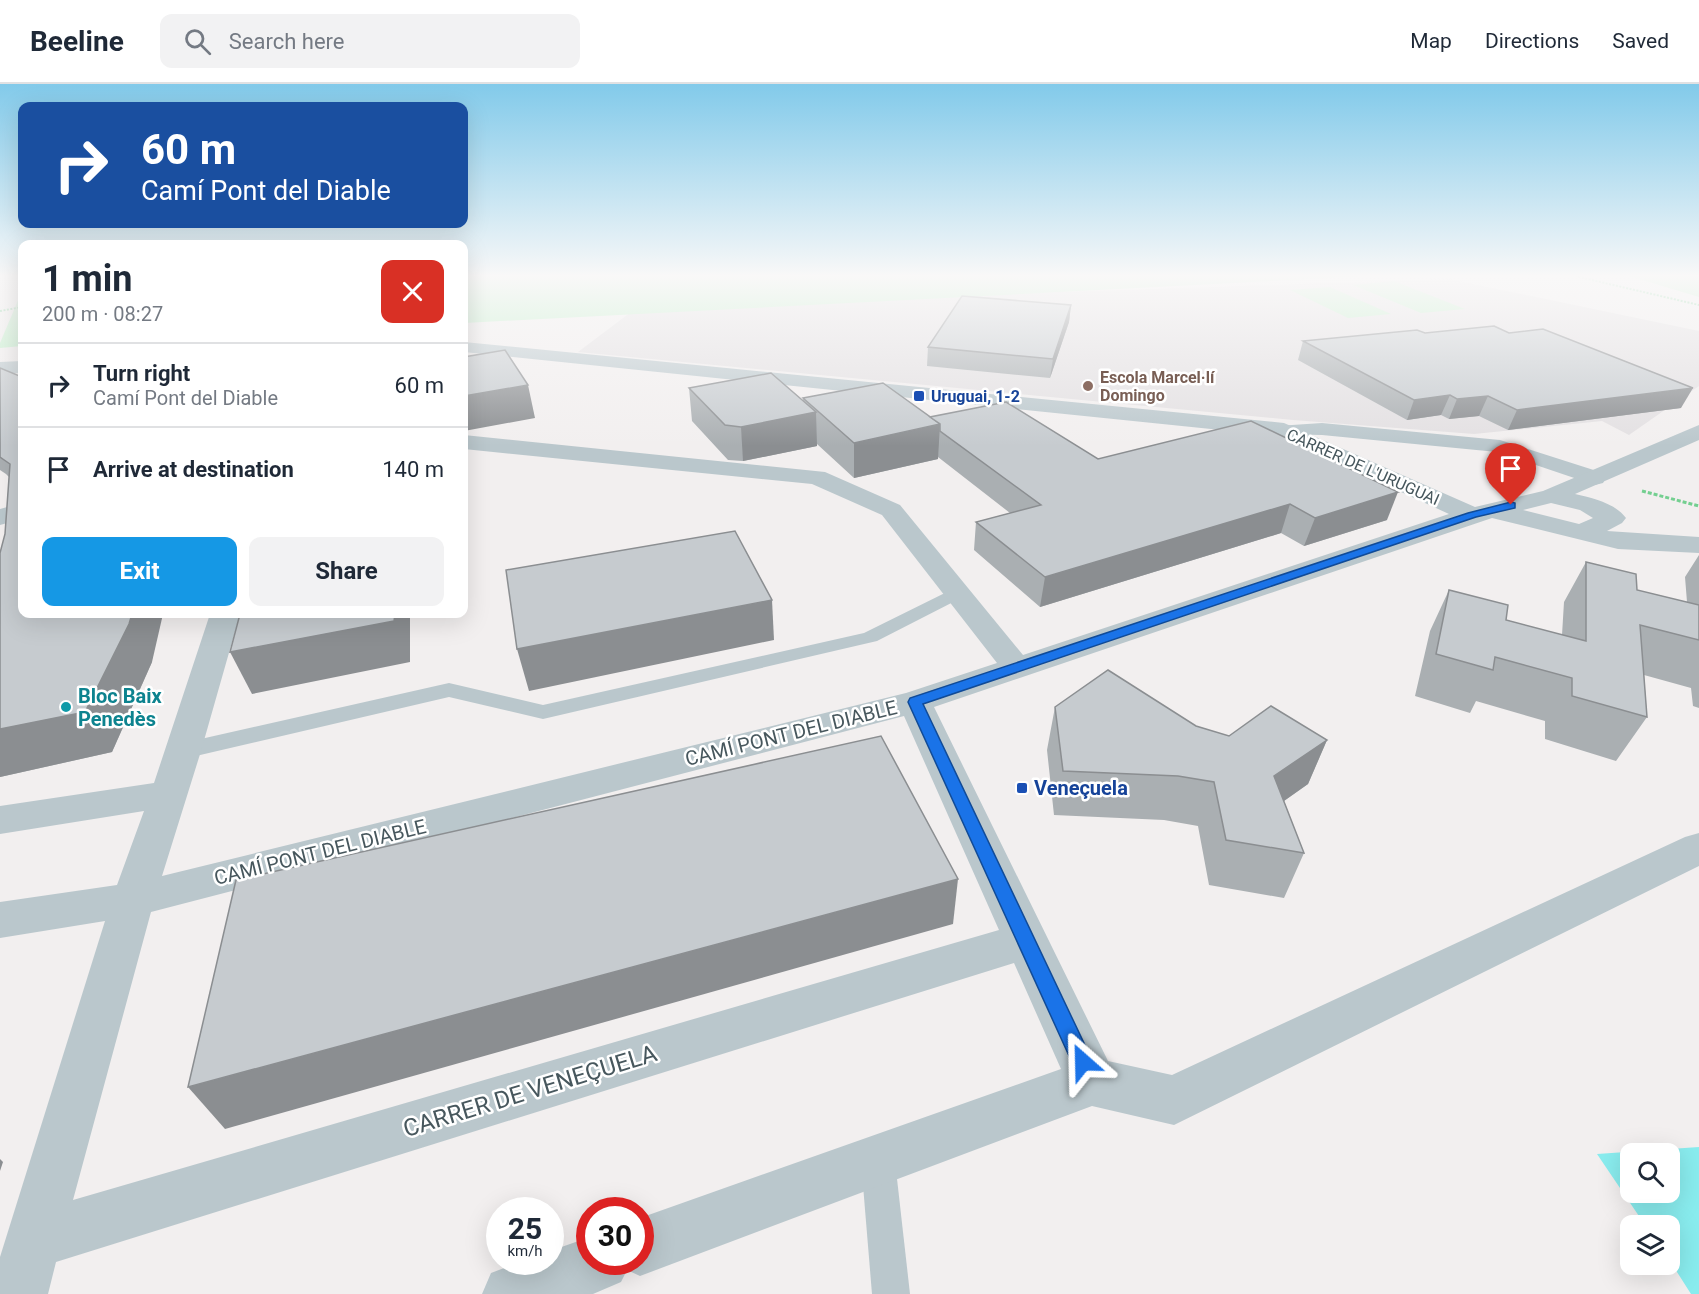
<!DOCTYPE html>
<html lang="en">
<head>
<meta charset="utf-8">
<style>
  :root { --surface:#fff; --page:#f2f2f3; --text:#1f2937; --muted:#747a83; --line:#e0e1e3; --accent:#1598e5 }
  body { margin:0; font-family:Roboto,sans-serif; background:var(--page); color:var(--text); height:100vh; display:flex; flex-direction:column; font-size:22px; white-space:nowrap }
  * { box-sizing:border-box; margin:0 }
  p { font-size:20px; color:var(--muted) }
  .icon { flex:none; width:33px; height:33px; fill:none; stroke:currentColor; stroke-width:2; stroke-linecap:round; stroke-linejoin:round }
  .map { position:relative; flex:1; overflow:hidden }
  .sheet { position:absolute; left:18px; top:156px; width:450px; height:378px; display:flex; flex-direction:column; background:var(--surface); border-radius:12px; box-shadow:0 6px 24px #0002 }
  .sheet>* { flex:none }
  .hud { position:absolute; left:18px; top:18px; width:450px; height:126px; border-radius:12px; box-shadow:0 6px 24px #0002; background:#1a4fa0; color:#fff; overflow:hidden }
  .tools { position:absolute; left:1620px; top:1059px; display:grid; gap:12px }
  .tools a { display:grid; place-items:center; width:60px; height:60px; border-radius:12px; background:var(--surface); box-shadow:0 6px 24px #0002; font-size:30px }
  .speed { position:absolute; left:486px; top:1113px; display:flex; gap:12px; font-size:30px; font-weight:700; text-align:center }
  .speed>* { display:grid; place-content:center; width:78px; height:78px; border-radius:50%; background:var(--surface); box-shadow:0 6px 24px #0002; line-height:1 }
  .speed small { font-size:15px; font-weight:400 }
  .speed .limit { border:9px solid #d22; background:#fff; color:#111 }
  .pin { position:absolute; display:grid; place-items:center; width:51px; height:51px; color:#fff; margin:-62px -26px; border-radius:50% 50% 50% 0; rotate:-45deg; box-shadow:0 0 6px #0007 }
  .pin .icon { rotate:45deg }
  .me { position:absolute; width:66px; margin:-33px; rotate:335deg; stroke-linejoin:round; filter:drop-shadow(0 0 4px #0008) }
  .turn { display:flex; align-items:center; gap:21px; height:126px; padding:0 24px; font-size:27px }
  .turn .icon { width:78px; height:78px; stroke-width:2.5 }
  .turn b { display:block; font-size:42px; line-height:51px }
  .round { display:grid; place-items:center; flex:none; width:63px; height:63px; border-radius:12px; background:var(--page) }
  .head { display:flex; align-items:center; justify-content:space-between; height:102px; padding:0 24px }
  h1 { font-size:36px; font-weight:700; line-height:45px }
  .button { display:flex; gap:12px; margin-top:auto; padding:12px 24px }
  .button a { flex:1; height:69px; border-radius:12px; background:var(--accent); color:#fff; font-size:24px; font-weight:700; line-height:69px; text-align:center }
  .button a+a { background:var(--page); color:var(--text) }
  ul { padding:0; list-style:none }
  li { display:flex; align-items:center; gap:18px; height:84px; padding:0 24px; border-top:2px solid var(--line) }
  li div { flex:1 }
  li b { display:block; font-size:22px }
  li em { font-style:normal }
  header { display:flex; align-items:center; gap:36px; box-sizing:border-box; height:84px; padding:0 30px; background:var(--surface); border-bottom:2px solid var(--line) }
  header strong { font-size:28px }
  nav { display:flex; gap:33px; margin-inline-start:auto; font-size:21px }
  .search { width:420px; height:54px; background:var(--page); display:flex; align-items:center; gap:15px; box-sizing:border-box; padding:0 21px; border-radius:12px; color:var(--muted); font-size:22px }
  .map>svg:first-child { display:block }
  .education { fill:#e3e0e2 }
  .green { fill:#bdf0c7 }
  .water { fill:#89ecee; fill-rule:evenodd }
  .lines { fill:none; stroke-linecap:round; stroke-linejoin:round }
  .path-far1 { stroke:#74cf90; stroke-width:2; stroke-dasharray:2 1.5; stroke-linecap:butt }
  .path { stroke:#74cf90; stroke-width:3; stroke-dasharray:4 2; stroke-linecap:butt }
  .service { fill:#bac7cc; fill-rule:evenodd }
  .pedestrian { fill:#bac7cc; fill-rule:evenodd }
  .minor { fill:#bac7cc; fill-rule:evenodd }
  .wall { fill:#aaafb2 }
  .shaded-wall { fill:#8b8e91 }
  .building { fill:#c6cbcf; stroke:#8b8e91; stroke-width:1.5 }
  .route { fill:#1a73e8; stroke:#114b97; stroke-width:1.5 }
  .education-dot { fill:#8d6e63; stroke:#fff; stroke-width:2 }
  .transit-dot { fill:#1a4fb4; stroke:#fff; stroke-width:2 }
  .culture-dot { fill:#0f9aa8; stroke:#fff; stroke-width:2 }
  .labels { text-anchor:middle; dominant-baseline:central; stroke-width:5; stroke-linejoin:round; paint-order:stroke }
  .far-education-label { font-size:16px; font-weight:bold; fill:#785e54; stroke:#fff; text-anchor:start }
  .far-transit-label { font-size:16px; font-weight:bold; fill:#164399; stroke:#fff; text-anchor:start }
  .far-street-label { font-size:16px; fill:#47575d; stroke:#fff }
  .culture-label { font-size:20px; font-weight:bold; fill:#0d838f; stroke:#fff; text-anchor:start }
  .street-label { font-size:20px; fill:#47575d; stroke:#fff }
  .transit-label { font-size:20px; font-weight:bold; fill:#164399; stroke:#fff; text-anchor:start }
  .near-street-label { font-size:24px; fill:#47575d; stroke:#fff }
</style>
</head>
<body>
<header>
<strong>Beeline</strong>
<div class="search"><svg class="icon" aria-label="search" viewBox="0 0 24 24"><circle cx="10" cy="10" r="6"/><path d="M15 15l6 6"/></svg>Search here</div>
<nav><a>Map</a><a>Directions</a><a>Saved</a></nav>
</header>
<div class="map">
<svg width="1699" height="1210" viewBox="0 0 1699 1210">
  <rect width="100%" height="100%" fill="#f2efef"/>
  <path class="education" d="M1449,195l250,52v55l-70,49 -27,-14 -128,13 -181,-14 -715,-68 61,-46z"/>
  <g class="green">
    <path d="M464,192h903l-903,47z"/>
    <path d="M1629,192h70v21z"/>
    <path d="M1394,197l71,28 -44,4 -68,-28z"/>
    <path d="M1330,203l61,27 -43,4 -58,-28z"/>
    <path d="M22,207v55l-22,2v-5z"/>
  </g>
  <path class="water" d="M1699,1063v147h-8l-21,-33v-35l-25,-1 -48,-71zM1630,1070h40v38h-40z"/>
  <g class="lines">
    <g class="path-far1">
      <path d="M1575,192l124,29"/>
      <path d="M0,227l22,-4"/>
    </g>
    <path class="path" d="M1642,407l57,15"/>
    <g class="service">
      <path d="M957,503l6,2 3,4 -3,4 -86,44 -334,78 -94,-22 -266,62 -8,-3 -3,-5 3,-5 8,-3 266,-60 94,22 321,-72z"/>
      <path d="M878,1060l12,5 5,12 15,133h-38l-11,-133 5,-12z"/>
    </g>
    <path class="pedestrian" d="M1322,339l178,17 103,33 3,5 -3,5 -8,2 -98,-33 -175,-17 -45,-1 -3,-4 3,-4z"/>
    <g class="minor">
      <path d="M464,258l820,81 191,84 68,-16 156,-66v15l-124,54c17,4 40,9 51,24l-4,5 -15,8 92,6v16l-81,-4 -126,-31 -558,189 174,354 64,14 513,-238 14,-4v33l-525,259 -82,-19 -452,170 -13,-6 -6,12 -28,12h-111l9,-21 29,-11h30v-11l40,-14v25h50v-44l421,-149 -47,-106 -958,299 -8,32h-48v-37l105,-336 -105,17v-36l117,-17 27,-74 -144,23v-28l154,-23 56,-169h30l-39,137 -39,125 744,-183 91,-30 -115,-148 -70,-31 -348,-35v-14l361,37 75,33 123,150 426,-141 -170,-78 -815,-84zM1551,419l29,7 13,8 -14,6 -56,-14zM904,632l95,214 -926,270 78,-288z"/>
      <path d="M22,277v12l-22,1v-12z"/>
      <path d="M22,419v16l-22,6v-16z"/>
    </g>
  </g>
  <g class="wall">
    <path d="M1071,221l-2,17 -19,56 -123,-12 1,-19z"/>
    <path d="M1425,249l256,75 -173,22 -29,-14 -30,3 -8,-4 -34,5 -109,-60 5,-19z"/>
    <path d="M0,284l152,294 -40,90 -112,25v-224l5,-19 4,-57 -3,-3 -6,-4z"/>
    <path d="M689,304l114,12v-2l127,19 168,42 289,61 -83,26 -23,-13 -241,74 -66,-57 2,-28 34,-9 -72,-56v2l-84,19 -37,-34v2l-74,15 -15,-1 -36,-39z"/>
    <path d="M1699,471v153l-6,-2 -2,-18 -47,-13 3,42 -31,44 -71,-22v-18l-69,-20 -6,12 -55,-17 15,-65 19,-41 57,30 56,15 2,-33 22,-40 51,28 50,12 -2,-25z"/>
    <path d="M1055,623l141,19 33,10 98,4 -19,44 -24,17 20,52 -20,45 -75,-13 -11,-59 -34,-6 -110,-5 -7,-65z"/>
  </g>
  <g class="shaded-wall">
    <path d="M1071,221l-2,17 -19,56 3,-19z"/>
    <path d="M528,301l7,33 -71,13v-35z"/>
    <path d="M1693,304l-12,20 -173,22 9,-20z"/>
    <path d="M1450,311l-9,20 -34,5 7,-20z"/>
    <path d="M1488,312l-9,20 -30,3 8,-20z"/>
    <path d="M816,328l1,34 -74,15 -2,-34z"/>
    <path d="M940,340l-2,35 -84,19v-35z"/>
    <path d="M1398,408l-11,28 -83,26 11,-28z"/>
    <path d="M1290,420l-9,29 -241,74 5,-30z"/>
    <path d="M772,516l2,40 -245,51 -12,-42z"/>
    <path d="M132,530h31l-11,48 -40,90 -112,25v-48z"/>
    <path d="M395,530h15v48l-158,32 -22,-42z"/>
    <path d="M1327,656l-19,44 -51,36 17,-44z"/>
    <path d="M958,795l-5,45 -728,205 -37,-42z"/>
    <path d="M0,1075l3,3 -3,9z"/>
  </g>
  <g class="building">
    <path d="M962,212l109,9 -18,54 -125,-12z"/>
    <path d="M1494,242l15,7 34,-4 150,59 -176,22 -29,-14 -31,3 -7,-4 -36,5 -111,-59 114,-11 8,3z"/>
    <path d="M505,266l23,35 -64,11v-39z"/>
    <path d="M0,284l22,9v237h110l-3,10 -44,88 -85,17v-176l5,-19 5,-70 -10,-7z"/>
    <path d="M771,289l45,39 -75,15 -16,-2 -36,-37z"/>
    <path d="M883,299l57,41 -86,19 -51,-45z"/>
    <path d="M1006,318l92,57 153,-38 147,71 -83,26 -25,-14 -245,73 -69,-55 65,-17 -101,-74v-7l-10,-7z"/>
    <path d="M735,447l37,69 -255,49 -11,-79z"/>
    <path d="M1586,478l50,12 1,16 62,15v35l-59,-15 7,92 -75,-21v-18l-77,-21 -2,13 -57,-16 13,-64 59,15 -2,15 80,21z"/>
    <path d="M240,530h155l-1,7 -164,31z"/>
    <path d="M1108,586l88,56 33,10 42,-30 56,34 -53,36 30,77 -78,-13 -12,-58 -36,-6 -115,-5 -8,-64z"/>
    <path d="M881,652l77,143 -770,208 48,-207z"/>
  </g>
  <linearGradient id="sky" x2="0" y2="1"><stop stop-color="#82caea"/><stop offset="0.53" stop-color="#f9f8f8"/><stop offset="1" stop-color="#f9f8f8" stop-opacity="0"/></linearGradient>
  <rect width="1699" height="362" fill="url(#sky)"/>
  <path class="route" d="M1511,418l4,1v5l-39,9 -553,187 170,358 -3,7 -7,3 -8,-3 -167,-367 2,-4 558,-185z"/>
  <circle class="education-dot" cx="1088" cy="302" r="6"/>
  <g class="transit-dot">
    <rect x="913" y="306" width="12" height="12" rx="3"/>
    <rect x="1016" y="698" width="12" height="12" rx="3"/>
  </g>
  <circle class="culture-dot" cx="66" cy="623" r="6"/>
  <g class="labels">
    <g class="far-education-label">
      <text x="1100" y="293">Escola Marcel·lí<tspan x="1100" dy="18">Domingo</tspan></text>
    </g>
    <g class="far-transit-label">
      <text x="931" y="312">Uruguai, 1-2</text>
    </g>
    <g class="far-street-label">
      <text transform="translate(1363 383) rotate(24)">CARRER DE L'URUGUAI</text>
    </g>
    <g class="culture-label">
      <text x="78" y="612">Bloc Baix<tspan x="78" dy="23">Penedès</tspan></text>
    </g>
    <g class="street-label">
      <text transform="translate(791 649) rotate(-14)">CAMÍ PONT DEL DIABLE</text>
      <text transform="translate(320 768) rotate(-14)">CAMÍ PONT DEL DIABLE</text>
    </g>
    <g class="transit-label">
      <text x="1034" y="704">Veneçuela</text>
    </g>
    <g class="near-street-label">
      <text transform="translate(530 1007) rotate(-17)">CARRER DE VENEÇUELA</text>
    </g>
  </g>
</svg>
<div class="tools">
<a><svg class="icon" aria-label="search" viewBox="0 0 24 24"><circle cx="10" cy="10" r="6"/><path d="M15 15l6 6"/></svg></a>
<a><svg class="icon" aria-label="layers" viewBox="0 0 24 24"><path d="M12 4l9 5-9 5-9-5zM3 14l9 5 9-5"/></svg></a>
</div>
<div class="speed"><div>25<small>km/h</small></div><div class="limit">30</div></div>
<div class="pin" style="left:1511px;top:421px;background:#d93025"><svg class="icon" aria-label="arrive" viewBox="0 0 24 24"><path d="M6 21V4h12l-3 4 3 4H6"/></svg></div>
<svg class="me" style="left:1083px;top:978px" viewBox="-20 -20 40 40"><path d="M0-17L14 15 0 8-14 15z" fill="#1a73e8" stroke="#fff" stroke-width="4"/></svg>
<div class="hud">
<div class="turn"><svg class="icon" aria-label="right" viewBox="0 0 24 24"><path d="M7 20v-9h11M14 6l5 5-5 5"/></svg><div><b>60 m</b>Camí Pont del Diable</div></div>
</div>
<section class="sheet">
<div class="head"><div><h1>1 min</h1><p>200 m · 08:27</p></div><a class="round" style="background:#d93025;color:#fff"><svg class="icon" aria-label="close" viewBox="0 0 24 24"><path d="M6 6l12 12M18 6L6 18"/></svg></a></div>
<ul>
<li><svg class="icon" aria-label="right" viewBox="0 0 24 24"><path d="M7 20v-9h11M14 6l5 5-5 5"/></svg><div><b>Turn right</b><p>Camí Pont del Diable</p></div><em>60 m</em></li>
<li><svg class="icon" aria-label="arrive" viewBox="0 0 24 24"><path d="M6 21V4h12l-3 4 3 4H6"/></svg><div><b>Arrive at destination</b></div><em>140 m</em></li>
</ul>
<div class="button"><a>Exit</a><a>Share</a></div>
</section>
</div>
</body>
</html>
